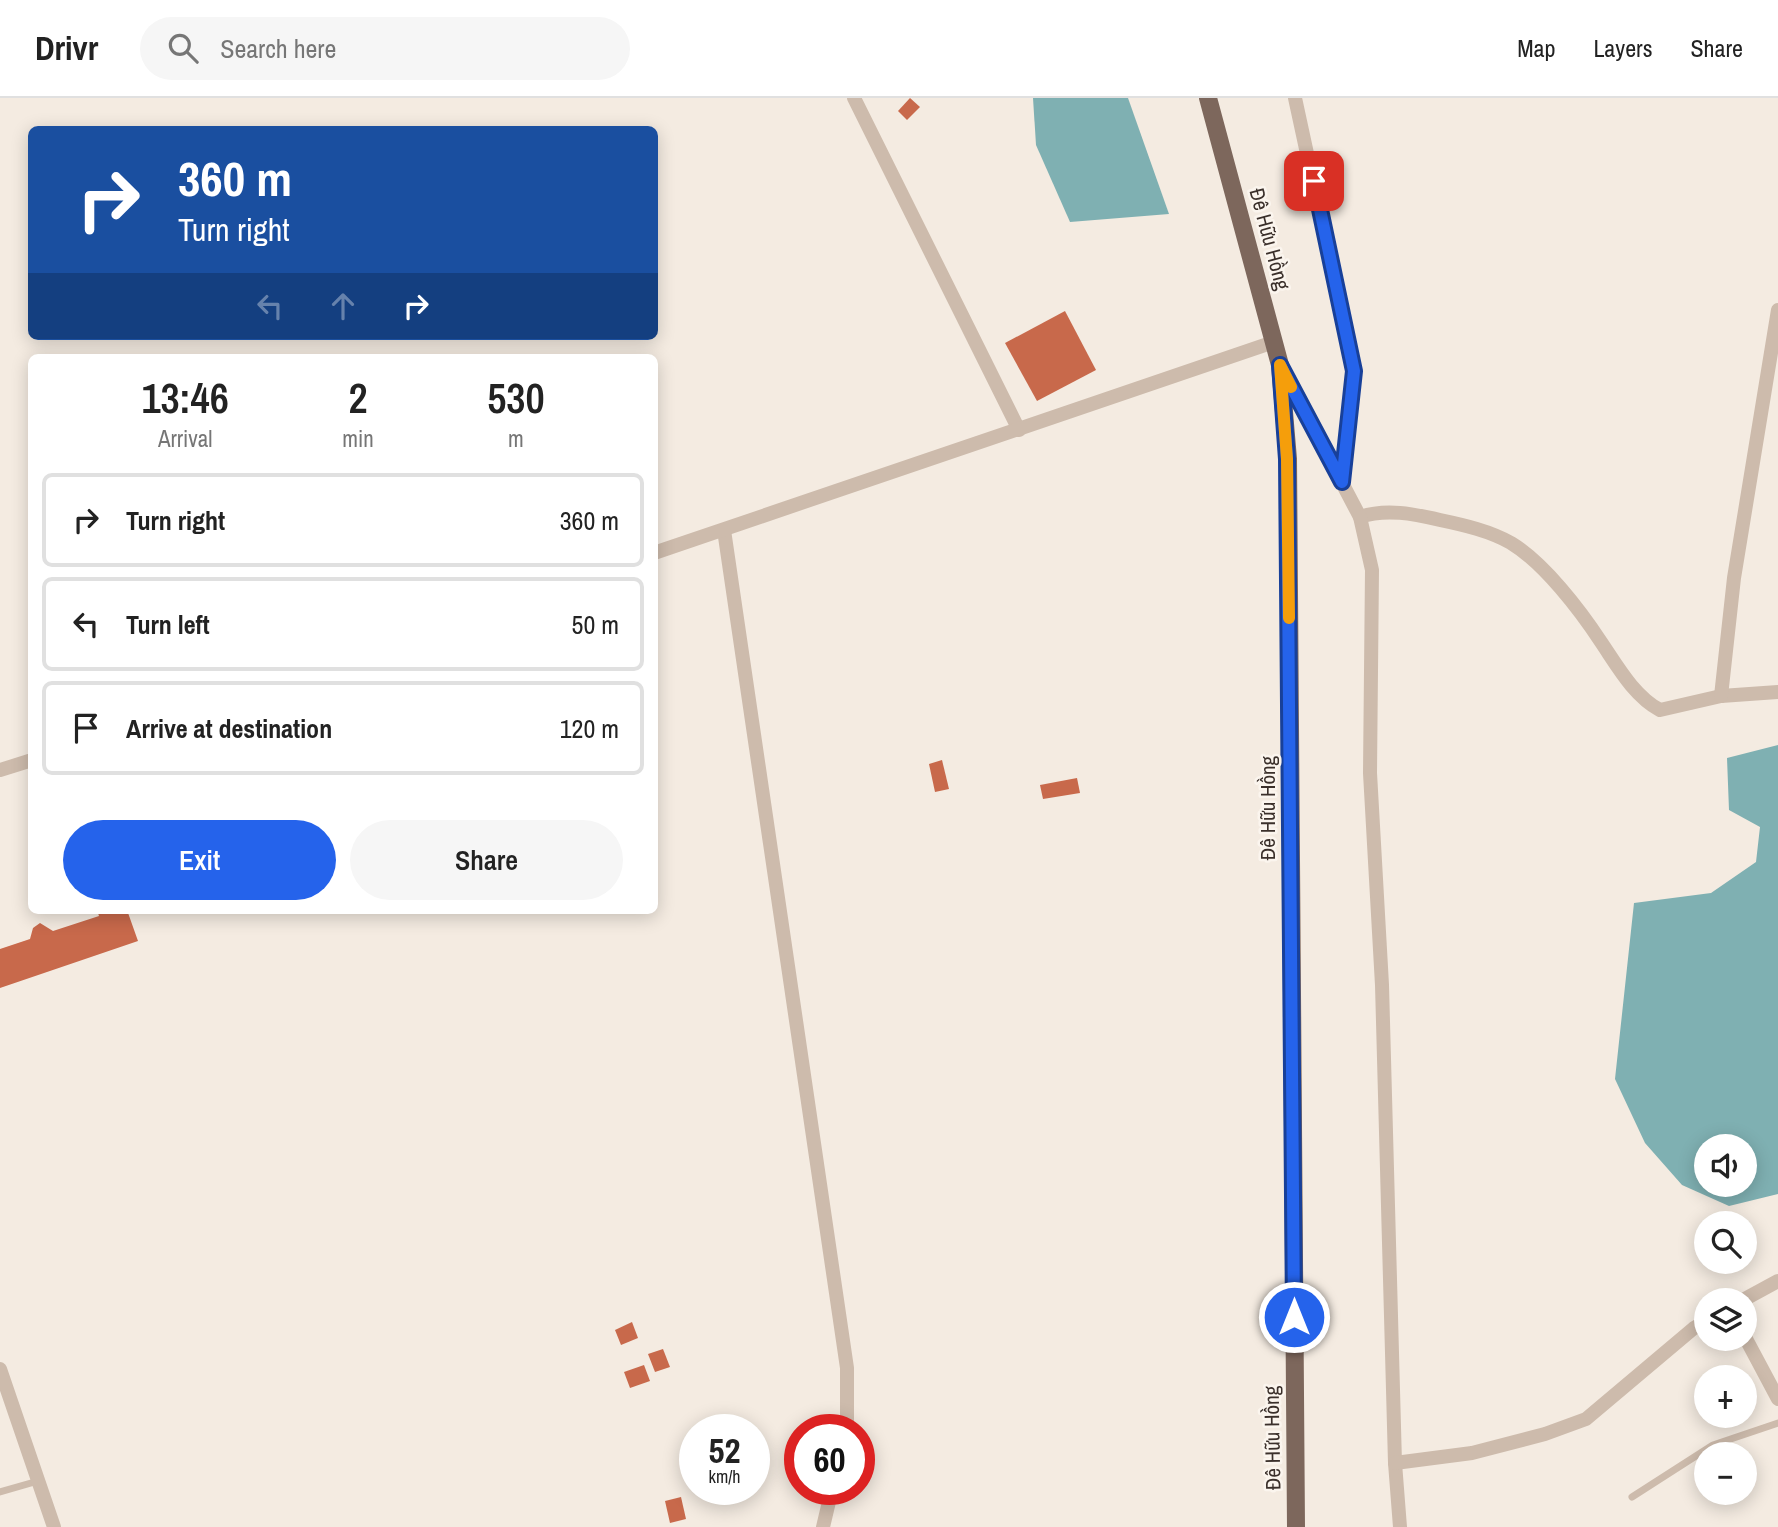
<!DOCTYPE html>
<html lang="en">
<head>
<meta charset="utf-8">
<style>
  :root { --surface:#fff; --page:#f6f6f6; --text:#222; --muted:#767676; --line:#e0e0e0; --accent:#2563eb }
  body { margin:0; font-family:"Archivo Narrow",sans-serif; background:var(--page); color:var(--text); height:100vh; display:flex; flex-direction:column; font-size:26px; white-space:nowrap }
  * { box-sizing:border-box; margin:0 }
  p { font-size:23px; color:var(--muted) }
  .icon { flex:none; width:38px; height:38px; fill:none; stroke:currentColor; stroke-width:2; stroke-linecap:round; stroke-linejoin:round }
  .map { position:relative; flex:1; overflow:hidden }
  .drawer { position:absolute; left:28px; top:256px; width:630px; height:560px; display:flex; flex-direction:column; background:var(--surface); border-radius:10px; box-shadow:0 4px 18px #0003 }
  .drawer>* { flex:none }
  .banner { position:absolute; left:28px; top:28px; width:630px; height:214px; border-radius:10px; box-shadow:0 4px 18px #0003; background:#1a4fa0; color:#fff; overflow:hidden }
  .buttons { position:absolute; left:1694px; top:1036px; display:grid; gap:14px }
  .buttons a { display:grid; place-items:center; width:63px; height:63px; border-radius:50%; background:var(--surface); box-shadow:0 4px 18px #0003; font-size:35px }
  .speed { position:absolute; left:679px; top:1316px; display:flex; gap:14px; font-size:35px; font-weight:700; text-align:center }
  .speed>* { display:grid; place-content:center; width:91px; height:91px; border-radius:50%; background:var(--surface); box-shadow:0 4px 18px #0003; line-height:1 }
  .speed small { font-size:18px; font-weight:400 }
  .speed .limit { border:10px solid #d22; background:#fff; color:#111 }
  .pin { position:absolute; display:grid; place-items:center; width:60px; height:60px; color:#fff; margin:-30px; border-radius:14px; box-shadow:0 4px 10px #0006 }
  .me { position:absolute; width:77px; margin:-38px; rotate:0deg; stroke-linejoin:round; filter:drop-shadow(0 0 5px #0008) }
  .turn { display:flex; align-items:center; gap:24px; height:147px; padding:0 35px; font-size:32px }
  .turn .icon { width:91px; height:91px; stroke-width:2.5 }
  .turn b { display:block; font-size:49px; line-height:60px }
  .lanes { display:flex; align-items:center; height:66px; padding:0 35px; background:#0003; justify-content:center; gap:35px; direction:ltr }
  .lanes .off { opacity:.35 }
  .eta { display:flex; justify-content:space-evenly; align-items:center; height:119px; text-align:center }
  .eta b { font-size:42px; font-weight:600; line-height:49px }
  .primary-button { display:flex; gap:14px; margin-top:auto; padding:14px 35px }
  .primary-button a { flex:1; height:80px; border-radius:42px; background:var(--accent); color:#fff; font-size:28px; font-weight:600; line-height:80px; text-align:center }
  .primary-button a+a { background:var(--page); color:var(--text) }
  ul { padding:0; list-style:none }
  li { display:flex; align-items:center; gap:21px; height:94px; margin:0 14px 10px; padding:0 21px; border:4px solid var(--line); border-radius:10px }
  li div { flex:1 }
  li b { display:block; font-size:26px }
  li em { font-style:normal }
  header { display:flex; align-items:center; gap:42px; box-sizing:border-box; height:98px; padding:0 35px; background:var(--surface); border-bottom:2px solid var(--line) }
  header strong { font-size:33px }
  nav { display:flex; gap:38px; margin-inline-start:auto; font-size:24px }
  .search { width:490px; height:63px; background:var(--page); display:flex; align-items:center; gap:18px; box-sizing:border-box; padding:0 24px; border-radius:38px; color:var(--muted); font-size:26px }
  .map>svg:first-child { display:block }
  .water { fill:#7fb0b2; fill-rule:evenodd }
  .building { fill:#c8694b }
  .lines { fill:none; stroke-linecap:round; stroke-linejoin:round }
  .service { stroke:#cdbbac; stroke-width:7 }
  .minor { stroke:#cdbbac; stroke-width:14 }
  .primary { stroke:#7d675c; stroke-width:18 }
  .route-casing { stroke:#184099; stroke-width:18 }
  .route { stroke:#2563eb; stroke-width:12 }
  .slow { stroke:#f59e0b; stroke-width:12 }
  .labels { text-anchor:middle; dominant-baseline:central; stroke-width:5; stroke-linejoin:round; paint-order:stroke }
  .street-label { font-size:21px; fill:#3b302b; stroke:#fbf5ee }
</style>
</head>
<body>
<header>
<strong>Drivr</strong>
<div class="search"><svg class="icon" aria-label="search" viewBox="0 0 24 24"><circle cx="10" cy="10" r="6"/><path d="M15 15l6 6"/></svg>Search here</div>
<nav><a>Map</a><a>Layers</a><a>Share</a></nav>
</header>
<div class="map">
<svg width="1778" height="1429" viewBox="0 0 1778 1429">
  <rect width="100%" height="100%" fill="#f4ebe1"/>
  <g class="water">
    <path d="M1033,0h95l41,116 -99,8 -34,-77z"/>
    <path d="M1778,647v449l-49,12 -47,-21 -37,-42 -30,-64 19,-176 77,-10 45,-31 4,-35 -31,-17 -2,-52zM1706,1048h39v39h-39z"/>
  </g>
  <g class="building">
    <path d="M910,0l10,9 -13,13 -9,-9z"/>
    <path d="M1065,213l31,59 -59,31 -32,-58z"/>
    <path d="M942,662l7,29 -14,3 -6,-28z"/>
    <path d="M1077,680l3,15 -37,6 -3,-14z"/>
    <path d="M97,812h30l11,31 -138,47v-39l30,-10 3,-11 7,-5 13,8 46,-15z"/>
    <path d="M632,1224l6,16 -17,7 -6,-15z"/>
    <path d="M663,1251l7,18 -15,5 -7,-18z"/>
    <path d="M644,1267l6,16 -20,7 -6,-16z"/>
    <path d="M681,1399l5,22 -16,4 -5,-22z"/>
  </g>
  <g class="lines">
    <g class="service">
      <path d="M0,1394l38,-11"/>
      <path d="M1632,1399l81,-52 65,-22"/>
    </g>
    <g class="minor">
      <path d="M854,0l165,332"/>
      <path d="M1295,0l59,273 -12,111"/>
      <path d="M1282,271l78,148c26,-9 54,-3 80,3 24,5 50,11 71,23 33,20 69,67 90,99 17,25 33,54 59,68l61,-14 57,-4"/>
      <path d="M1360,419l12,53 -2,203 12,212 13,478 5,64"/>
      <path d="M724,432l123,838v62"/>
      <path d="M654,455l620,-211"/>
      <path d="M1721,598l13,-118 44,-268"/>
      <path d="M0,672l32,-10"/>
      <path d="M1743,1202l35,-19"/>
      <path d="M1745,1239l33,62"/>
      <path d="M0,1271l54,158"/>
      <path d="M1395,1365l77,-10 73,-19 41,-15 108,-91 12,-7"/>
      <path d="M823,1429l9,-38"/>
    </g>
    <path class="primary" d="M1208,0l72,267 8,94 8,1068"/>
  </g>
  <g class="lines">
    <defs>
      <path id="route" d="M1294,1219l-7,-858 -7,-94 62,117 12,-111 -40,-190"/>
    </defs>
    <use href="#route" class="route-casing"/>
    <use href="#route" class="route"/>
    <path class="slow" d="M1289,520l-2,-159 -7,-94 11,22"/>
  </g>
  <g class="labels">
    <g class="street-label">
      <text transform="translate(1270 141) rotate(75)">Đê Hữu Hồng</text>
      <text transform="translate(1267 710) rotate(-90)">Đê Hữu Hồng</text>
      <text transform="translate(1272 1340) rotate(-91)">Đê Hữu Hồng</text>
    </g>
  </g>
</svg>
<div class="buttons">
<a><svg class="icon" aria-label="sound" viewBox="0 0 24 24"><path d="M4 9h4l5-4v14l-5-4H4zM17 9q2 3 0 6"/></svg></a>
<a><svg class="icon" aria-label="search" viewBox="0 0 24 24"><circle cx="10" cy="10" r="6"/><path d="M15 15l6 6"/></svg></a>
<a><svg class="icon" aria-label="layers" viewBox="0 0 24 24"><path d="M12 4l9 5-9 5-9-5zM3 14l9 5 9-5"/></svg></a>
<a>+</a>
<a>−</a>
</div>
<div class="speed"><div>52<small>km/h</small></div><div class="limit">60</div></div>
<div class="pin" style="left:1314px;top:83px;background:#d93025"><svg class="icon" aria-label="arrive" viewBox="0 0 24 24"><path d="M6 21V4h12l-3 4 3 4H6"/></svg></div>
<svg class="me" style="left:1294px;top:1219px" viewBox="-20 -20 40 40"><circle r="17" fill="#2563eb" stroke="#fff" stroke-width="3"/><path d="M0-11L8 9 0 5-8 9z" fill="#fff"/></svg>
<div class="banner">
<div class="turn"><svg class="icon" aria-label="right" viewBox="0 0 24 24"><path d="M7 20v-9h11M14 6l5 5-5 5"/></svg><div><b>360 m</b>Turn right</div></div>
<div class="lanes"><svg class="icon off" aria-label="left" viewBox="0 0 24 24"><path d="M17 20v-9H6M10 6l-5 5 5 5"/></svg><svg class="icon off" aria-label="ahead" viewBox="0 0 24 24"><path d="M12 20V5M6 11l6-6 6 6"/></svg><svg class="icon" aria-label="right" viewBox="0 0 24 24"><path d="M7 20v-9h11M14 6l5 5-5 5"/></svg></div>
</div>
<section class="drawer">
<div class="eta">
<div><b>13:46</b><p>Arrival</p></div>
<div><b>2</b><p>min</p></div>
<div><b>530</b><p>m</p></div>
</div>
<ul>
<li><svg class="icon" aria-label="right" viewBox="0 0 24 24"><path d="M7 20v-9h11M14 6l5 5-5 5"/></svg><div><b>Turn right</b></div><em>360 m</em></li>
<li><svg class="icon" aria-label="left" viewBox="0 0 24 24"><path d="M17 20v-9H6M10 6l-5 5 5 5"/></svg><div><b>Turn left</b></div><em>50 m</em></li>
<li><svg class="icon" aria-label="arrive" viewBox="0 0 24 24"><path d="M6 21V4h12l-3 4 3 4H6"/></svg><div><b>Arrive at destination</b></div><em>120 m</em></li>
</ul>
<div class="primary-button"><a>Exit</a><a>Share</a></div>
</section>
</div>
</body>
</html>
